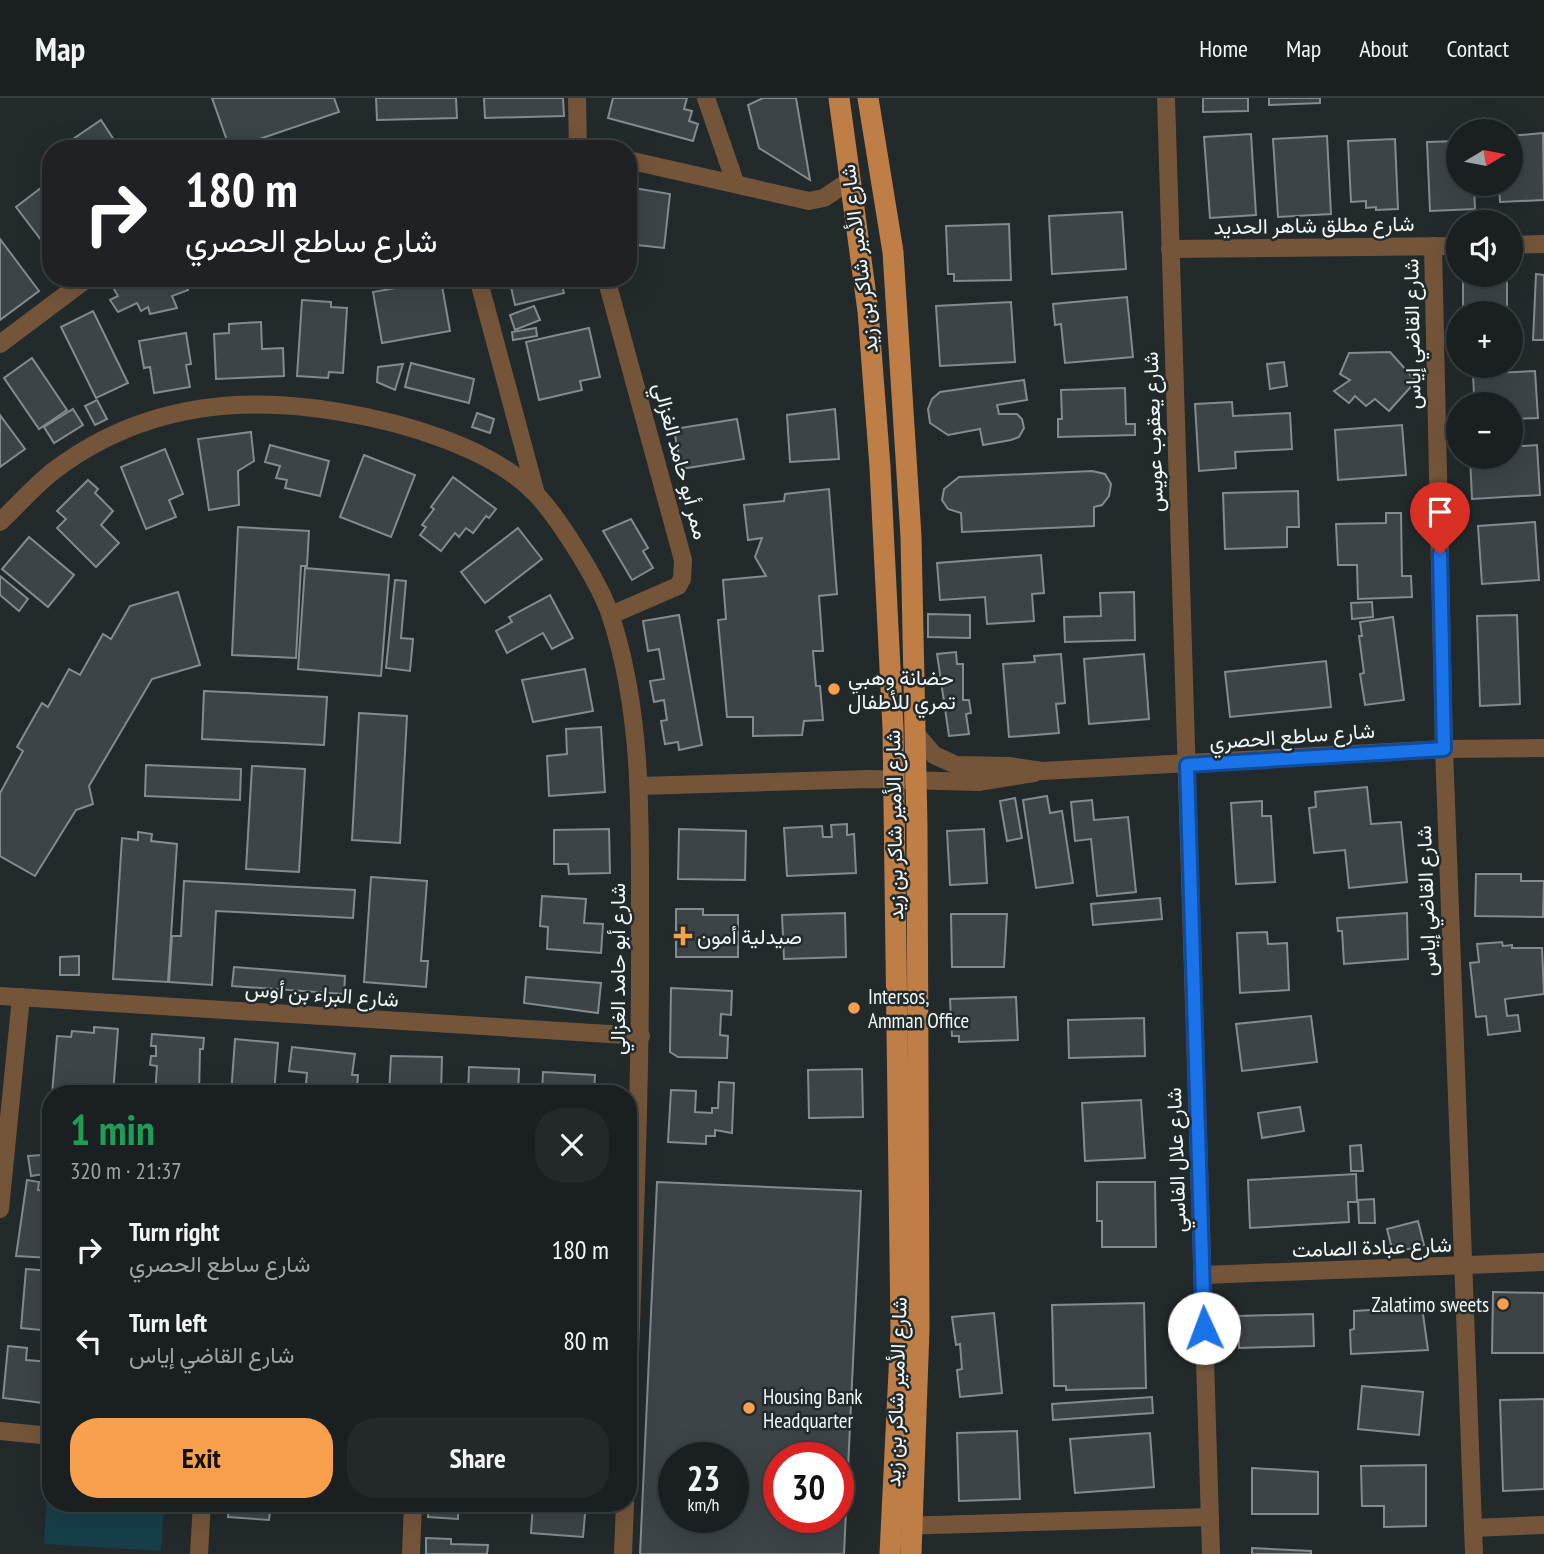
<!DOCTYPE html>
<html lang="en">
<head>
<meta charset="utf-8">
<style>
  :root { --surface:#1a2021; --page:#23282a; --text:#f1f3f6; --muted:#9fa3a5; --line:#383e3f; --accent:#f9a04d }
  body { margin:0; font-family:"PT Sans Narrow",Vazirmatn,sans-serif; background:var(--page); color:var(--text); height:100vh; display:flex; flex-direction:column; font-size:26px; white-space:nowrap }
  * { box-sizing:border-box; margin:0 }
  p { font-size:23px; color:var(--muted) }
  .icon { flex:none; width:38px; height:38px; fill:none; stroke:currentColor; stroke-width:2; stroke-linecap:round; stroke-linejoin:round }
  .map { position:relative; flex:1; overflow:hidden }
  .sheet { position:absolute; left:42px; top:987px; width:595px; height:427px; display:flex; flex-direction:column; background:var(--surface); border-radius:28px; box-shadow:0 7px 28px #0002,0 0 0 2px var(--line) }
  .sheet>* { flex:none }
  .banner { position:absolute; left:42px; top:42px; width:595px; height:147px; border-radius:28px; box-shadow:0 7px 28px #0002,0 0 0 2px var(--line); background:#202124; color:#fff; overflow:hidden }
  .needle { width:46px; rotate:80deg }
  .fabs { position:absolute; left:1446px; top:21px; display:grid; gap:14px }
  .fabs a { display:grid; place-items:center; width:77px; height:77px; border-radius:50%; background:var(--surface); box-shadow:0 7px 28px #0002,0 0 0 2px var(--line); font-size:35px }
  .speed { position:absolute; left:658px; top:1344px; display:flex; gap:14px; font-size:35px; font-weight:700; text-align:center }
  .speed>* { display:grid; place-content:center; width:91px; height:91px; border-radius:50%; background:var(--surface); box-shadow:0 7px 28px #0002,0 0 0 2px var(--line); line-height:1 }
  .speed small { font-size:18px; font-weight:400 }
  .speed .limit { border:10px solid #d22; background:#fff; color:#111 }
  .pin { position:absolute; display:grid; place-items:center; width:60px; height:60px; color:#fff; margin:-72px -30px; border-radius:50% 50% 50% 0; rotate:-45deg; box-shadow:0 0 7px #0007 }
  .pin .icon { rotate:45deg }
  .me { position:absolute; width:77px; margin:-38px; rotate:358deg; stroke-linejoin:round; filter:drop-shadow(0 0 5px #0008) }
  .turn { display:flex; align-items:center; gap:24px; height:147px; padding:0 28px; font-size:32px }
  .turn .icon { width:91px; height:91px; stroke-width:2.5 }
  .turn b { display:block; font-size:49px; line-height:60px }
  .round { display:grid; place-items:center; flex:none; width:74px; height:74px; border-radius:28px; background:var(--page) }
  .headline { display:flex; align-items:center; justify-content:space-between; height:119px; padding:0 28px }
  h1 { font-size:42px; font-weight:800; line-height:52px; color:#1e9e55 }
  .cta { display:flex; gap:14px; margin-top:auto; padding:14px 28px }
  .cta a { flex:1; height:80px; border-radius:28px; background:var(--accent); color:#111; font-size:28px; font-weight:800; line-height:80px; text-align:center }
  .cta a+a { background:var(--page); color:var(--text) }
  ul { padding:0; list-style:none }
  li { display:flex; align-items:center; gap:21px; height:91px; padding:0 28px }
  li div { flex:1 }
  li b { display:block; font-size:26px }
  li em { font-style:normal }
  header { display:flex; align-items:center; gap:42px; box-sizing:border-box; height:98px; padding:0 35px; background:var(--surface); border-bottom:2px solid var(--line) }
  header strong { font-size:33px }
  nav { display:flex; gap:38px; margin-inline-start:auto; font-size:24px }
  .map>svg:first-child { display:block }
  .green { fill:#173e49 }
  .building { fill:#3d4447; stroke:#828b8d; stroke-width:2; fill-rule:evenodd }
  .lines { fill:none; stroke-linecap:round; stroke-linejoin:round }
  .minor { stroke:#74553a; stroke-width:18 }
  .primary { stroke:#bf7e45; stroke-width:21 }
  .route-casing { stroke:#114b97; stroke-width:18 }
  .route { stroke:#1a73e8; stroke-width:12 }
  .poi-dot { fill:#f9a04d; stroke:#232a2c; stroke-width:2.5 }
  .labels { text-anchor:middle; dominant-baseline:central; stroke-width:5; stroke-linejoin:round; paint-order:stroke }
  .street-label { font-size:21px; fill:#f1f6f7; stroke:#232a2c }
  .poi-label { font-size:21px; fill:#f1f6f7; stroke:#232a2c; text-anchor:start }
</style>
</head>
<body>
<header>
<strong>Map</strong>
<nav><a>Home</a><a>Map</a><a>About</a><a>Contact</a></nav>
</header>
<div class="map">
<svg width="1544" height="1456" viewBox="0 0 1544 1456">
  <rect width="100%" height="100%" fill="#232a2c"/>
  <path class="green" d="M48,1379h3v26h113l-3,48 -117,-7z"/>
  <g class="building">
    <path d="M212,0h122l5,14 -109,37z"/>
    <path d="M376,0h80l1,20 -80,2z"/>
    <path d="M484,0h79l1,18 -79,2z"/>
    <path d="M613,0h74l-3,11 8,2 -3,10 9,3 -5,17 -85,-23z"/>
    <path d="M796,0l14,82 -51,-32 -11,-43 15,-7z"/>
    <path d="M1203,0h45v13l-45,1z"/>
    <path d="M1269,0h51v5l-51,2z"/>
    <path d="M101,22l19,29h-41l-6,-10z"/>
    <path d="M1543,35l1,67 -44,2 -1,-18h11v-48z"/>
    <path d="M1251,36l5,81 -46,3 -6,-81z"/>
    <path d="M1327,38l4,78 -53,3 -5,-78z"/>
    <path d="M1395,41l3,70 -22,1v-3l-10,1v-7l-15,1 -3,-61z"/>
    <path d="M1458,43v43h16l1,25 -45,2 -3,-69z"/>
    <path d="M50,83h1v72l-35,-46z"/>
    <path d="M628,89l42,7 -6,54 -36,-4z"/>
    <path d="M1122,114l4,57 -74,5 -3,-58z"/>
    <path d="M1009,126l2,56 -57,1v-7h-6l-2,-48z"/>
    <path d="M0,141l39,52 -39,29z"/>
    <path d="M1536,176l8,1v65h-11z"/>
    <rect x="1463" y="177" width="44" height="38"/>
    <path d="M133,180h54l1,12 -16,6 5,12 -27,6 -2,-7 -7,4 -4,-8 -19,9 -8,-12 8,-4 -4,-7z"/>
    <path d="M509,180h51l4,15 -49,12z"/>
    <path d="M441,182l9,51 -68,12 -9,-51z"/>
    <path d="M1127,199l6,60 -68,6 -4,-39 -6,1 -2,-21z"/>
    <path d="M302,202l29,2v5l16,1 -4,65 -14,-1 -1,6 -31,-2z"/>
    <path d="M1011,204l4,60 -75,4 -4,-60z"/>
    <path d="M534,208l6,14 -25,10 -5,-15z"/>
    <path d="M93,213l35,72 -32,15 -35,-71z"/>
    <path d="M261,224l1,27 21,-1 1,28 -68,3 -2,-45 15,-1v-9z"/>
    <path d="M536,230l1,8 -24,4 -1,-8z"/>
    <path d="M589,230l11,49 -20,4 2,9 -43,10 -13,-58z"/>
    <path d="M186,235l5,31 -5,1 4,22 -36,6 -4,-26 -6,1 -5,-27z"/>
    <path d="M1390,254l26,29 -27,30 -14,-12 -9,7 -11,-10 -6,7 -15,-12 16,-11 -10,-6 9,-21z"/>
    <path d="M32,260l35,52 -28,19 -35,-51z"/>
    <path d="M1284,264l3,24 -17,3 -3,-25z"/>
    <path d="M411,265l63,16 -5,24 -64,-16z"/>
    <path d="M403,266l-8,26 -18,-8 1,-15z"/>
    <path d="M1535,273l3,47 -28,1v-15h-29v-10h-7l-1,-20z"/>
    <path d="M1024,282l3,20 -30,5 2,9h18l5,5 2,9 -5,9 -8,3 -28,5 -3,-16 -32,6 -18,-12 -2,-14 4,-10 8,-7z"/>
    <path d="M1125,290l1,36h9v11l-77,2v-18h4l-1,-29z"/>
    <path d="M97,302l10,19 -12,6 -10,-19z"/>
    <path d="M1232,304l1,14 57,-3 2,36 -57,3 1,16 -37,3 -4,-67z"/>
    <path d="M73,311l10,16 -29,18 -10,-16z"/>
    <path d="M835,311l4,50 -49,3 -3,-47z"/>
    <path d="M477,315l17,6 -4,14 -18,-6z"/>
    <path d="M0,317l25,34 -25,18z"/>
    <path d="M737,321l7,40 -63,10 -7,-40z"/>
    <path d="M1402,327l4,50 -68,5 -3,-50z"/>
    <path d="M251,334l3,29 -16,10 1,34 -30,5 -11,-71z"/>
    <path d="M270,347l59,16 -9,35 -35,-8 2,-8 -11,-2 4,-12 -15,-4z"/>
    <path d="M1537,347l3,50 -68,4 -2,-42h40v-10z"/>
    <path d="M165,351l18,45 -14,6 7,17 -30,12 -25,-62z"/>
    <path d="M364,357l51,20 -24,62 -51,-20z"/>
    <path d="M1092,373l13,3 6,10 -2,12 -7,9 -8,2v19l-132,6 -1,-19 -13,-4 -6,-9 2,-11 15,-12z"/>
    <path d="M453,379l43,32 -7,9 -3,-2 -13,17 -7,-5 -7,9 -4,-4 -14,18 -21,-16 6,-8 -4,-2 12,-16 -3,-2z"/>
    <path d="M88,382l10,9 -3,4 18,18 -12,14 18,18 -23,24 -39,-39 9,-9 -9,-8z"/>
    <path d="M829,391l8,105 -18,2 4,55h-10l3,35h4l3,34 -19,1 -2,14 -49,1v-19h-26l-9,-97 8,-1 -3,-39 43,-4 -11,-19 7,-19 -14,2 -4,-35 40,-4 1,-7z"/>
    <path d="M1298,393l1,36h-12v20l-62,2 -2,-56z"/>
    <path d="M1386,415h15l1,63h9l1,21 -54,2 -1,-34h-19l-2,-41 50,-1z"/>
    <path d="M631,421l17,29 -5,3 10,17 -21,12 -29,-49z"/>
    <path d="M1535,424l4,58 -57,4 -4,-58z"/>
    <path d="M238,429l71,4 -2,35h-6l-5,92 -64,-3z"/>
    <path d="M518,430l24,31 -57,44 -24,-31z"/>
    <path d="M29,439l45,38 -26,32 -46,-38z"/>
    <path d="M1041,457l3,38 -12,1 2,27 -47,3 -2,-27 -45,3 -3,-37z"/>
    <path d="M305,470l84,7 -8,101 -83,-7z"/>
    <path d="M0,478l28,23 -9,12 -19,-16z"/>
    <path d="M395,482l11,1 -5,57 12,1 -3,32 -24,-3z"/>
    <path d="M178,494l22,73 -48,14 -63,107 4,18 -17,6 -41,66 -35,-20v-63l23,-42 -6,-4 25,-44 6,4 21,-38 11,6 23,-41 8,5 19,-33z"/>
    <path d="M1134,494l1,48 -70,2 -1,-25 37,-1 -1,-23z"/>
    <path d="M550,497l23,43 -21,11 -9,-16 -36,20 -11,-22 16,-9 -3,-5z"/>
    <path d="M1372,504l1,15 -21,2 -1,-16z"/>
    <path d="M928,516l42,1v23l-42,-1z"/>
    <path d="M679,517l23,130 -23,5 -1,-8 -13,2 -4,-23 6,-1 -3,-20 -10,2 -4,-21 14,-2 -5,-30 -11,2 -5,-30z"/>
    <path d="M1517,517l3,89 -40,2 -3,-90z"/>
    <path d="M1393,519l11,83 -39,5 -5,-31 4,-1 -5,-37h3l-2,-14z"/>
    <path d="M956,554l1,12h6v36h6l2,13 -5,1 3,20 -20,2 -12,-82z"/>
    <path d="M1061,556l4,49 -9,1 3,29 -50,4 -6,-73 32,-2 -1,-6z"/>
    <path d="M1144,556l5,65 -60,5 -5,-65z"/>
    <path d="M1326,563l5,46 -101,10 -5,-45z"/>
    <path d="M585,571l8,42 -60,11 -11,-42z"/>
    <path d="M204,593l123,6 -3,48 -122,-6z"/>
    <path d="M359,615l48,3 -7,127 -48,-3z"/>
    <path d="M601,629l4,65 -56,4 -2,-40 20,-2 -1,-25z"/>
    <path d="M146,667l95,4 -1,31 -95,-4z"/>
    <path d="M252,668l53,3 -6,103 -53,-3z"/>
    <path d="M1367,689l4,37 30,-2 6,60 -58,6 -4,-38 -31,3 -5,-45 7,-1 -1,-15z"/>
    <path d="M1047,698l3,17 12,-2 11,72 -37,5 -13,-88z"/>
    <path d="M1015,700l7,40 -15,3 -7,-40z"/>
    <path d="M1092,702l2,20 34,-3 8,75 -39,4 -6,-57 -16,2 -4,-39z"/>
    <path d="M1262,703v15h9l4,66 -39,2 -5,-81z"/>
    <path d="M847,726v11l7,-1 2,39 -69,3 -3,-48 38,-2 1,11h9l-1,-12z"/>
    <path d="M609,731l1,44 -41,1 -1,-10h-14v-34z"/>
    <path d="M679,731l67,2 -1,49 -67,-1z"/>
    <path d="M984,731l3,54 -37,2 -3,-54z"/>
    <path d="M138,734l14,2 -1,7 26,3 -9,138 -55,-3 9,-141 16,2z"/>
    <path d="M1476,776h45v7h23l-1,36 -68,-1z"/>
    <path d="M371,779l56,4 -6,80h7l-2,26 -62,-5z"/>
    <path d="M184,783l171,9 -2,28 -137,-7 -4,74 -43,-3 3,-46h9z"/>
    <path d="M542,798l44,3 -2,24 19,1 -2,29 -54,-4 1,-22 -8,-1z"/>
    <path d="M1160,800l2,21 -69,6 -2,-21z"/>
    <path d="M676,811h27v6h35v42h-62z"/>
    <path d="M845,815l1,44 -62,2 -2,-44z"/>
    <path d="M1407,815l1,46 -64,5 -2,-33h-4l-1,-13z"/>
    <path d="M951,816h56l-3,53h-52z"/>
    <path d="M1267,834l1,12 19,-1 2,47 -49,3 -3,-60z"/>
    <path d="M1502,844l1,4 9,-1v3h30l2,46 -39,5 2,17 11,-1 2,16 -32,4 -2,-19 -10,1 -6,-54 9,-1 -2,-18z"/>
    <path d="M79,858v19h-19v-18z"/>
    <path d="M234,869l111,9 -1,18 -112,-8z"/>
    <path d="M526,879l75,6 -3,30 -74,-10z"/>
    <path d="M671,890l61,3 -1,24 -10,-1 -1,21 8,1 -1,22 -49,-1 -8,-5z"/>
    <path d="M1016,899l2,43 -59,2v-6h-7l-2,-37z"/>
    <path d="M1311,918l6,46 -75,9 -6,-47z"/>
    <path d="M1144,920l1,38 -76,2 -1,-38z"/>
    <path d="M94,929l24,2 -5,65h-61l5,-58 14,1 1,-6 22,2z"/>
    <path d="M152,936l52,4 -1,11h-3l-1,45h-44l2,-28 -7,-1 1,-9h5v-10h-5z"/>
    <path d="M235,941l43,4 -4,51h-43z"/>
    <path d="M292,949l63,7 -3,21h6l-1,13 -7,-1 -1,7h-44l2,-21 -18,-2z"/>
    <path d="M391,958l51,1 -1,37h-52z"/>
    <path d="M469,969l50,2 -1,25h-50z"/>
    <path d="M862,971l1,48 -54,1 -1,-48z"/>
    <path d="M543,974l52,3 -1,19h-52z"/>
    <path d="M719,984l15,1 -2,50 -17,-3v6h-9v8l-38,-2 3,-52 25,1 -1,21 17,1v-5h6z"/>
    <path d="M1141,1002l4,58 -60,3 -3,-58z"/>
    <path d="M1300,1009l4,24 -42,7 -4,-25z"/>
    <path d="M1361,1047l2,26h-12l-1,-25z"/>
    <path d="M42,1057l2,19 -13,2 -3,-20z"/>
    <path d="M1356,1076l1,28h-9l1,20 -99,6 -2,-48z"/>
    <path d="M27,1082l12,2 -1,8 11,1 2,67 -35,-2z"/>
    <path d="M657,1084l204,9 -17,363h-204zM674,1360h59v59h-59zM779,1360h59v59h-59z"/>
    <path d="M1097,1084h58l1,65h-54v-26h-5z"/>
    <path d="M1374,1101l1,24h-16l-1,-23z"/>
    <path d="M1418,1123l6,24 -31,8 -6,-24z"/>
    <path d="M26,1171l25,2v60l-30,-3z"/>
    <path d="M1493,1194l51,1v60h-52z"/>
    <path d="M1144,1205l2,85 -80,2v-4h-12l-2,-81z"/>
    <path d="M1422,1209l6,43 -77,4 -1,-24 4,-1v-18z"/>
    <path d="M994,1215l8,80 -42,4 -3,-27 5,-1 -2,-25 -4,1 -4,-28z"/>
    <path d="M1313,1216l1,32 -75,2 -1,-32z"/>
    <path d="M8,1248l19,2 -1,12 25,2v42l-48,-6z"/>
    <path d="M1362,1288l61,6 -4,43 -61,-6z"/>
    <path d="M1152,1299l1,16 -100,7 -1,-16z"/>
    <path d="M1544,1301v90l-41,2 -3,-91z"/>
    <path d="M1017,1333l3,68 -61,2 -2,-68z"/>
    <path d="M1150,1335l4,54 -79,6 -5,-54z"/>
    <path d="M1426,1367v61l-42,1v-21h-22l-1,-40z"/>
    <path d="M1252,1370l66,4v42h-66z"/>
    <path d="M229,1405h42l-2,17 -41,-3z"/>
    <rect x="328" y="1405" width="38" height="4"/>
    <path d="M429,1405h66h-37v16l-30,-2z"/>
    <path d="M533,1405h53l-3,34 -52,-4z"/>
    <path d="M426,1440l25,1v5l37,1 -1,9h-61z"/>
    <path d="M1252,1450l59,3v3h-59z"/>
  </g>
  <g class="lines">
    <g class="minor">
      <path d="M577,0l1,51"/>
      <path d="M706,0l29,84"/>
      <path d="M1166,0l45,1456"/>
      <path d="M428,51h43"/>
      <path d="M472,51h76"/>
      <path d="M628,62l181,41 15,-3 25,-17"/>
      <path d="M1510,147l34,-1"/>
      <path d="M1433,148l11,503 30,805"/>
      <path d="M1170,151l288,-3"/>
      <path d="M478,180l58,216"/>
      <path d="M606,180l77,282 -1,19 -4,7 -67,29"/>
      <path d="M0,246l88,-66"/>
      <path d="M0,424c18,-17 36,-38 56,-53 84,-63 182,-75 284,-57 62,10 150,35 195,81 24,25 66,92 76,124 32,98 29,203 29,304 1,161 -6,322 -12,483"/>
      <path d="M915,635l19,22 22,10 53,1 33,5 402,-22 100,-1"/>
      <path d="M640,688l230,-7 108,3 56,-9"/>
      <path d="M0,898l641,40"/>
      <path d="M0,1111l21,-212"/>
      <path d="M1202,1177l342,-13"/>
      <path d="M0,1333l51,5"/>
      <path d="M899,1428l311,-9"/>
      <path d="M1473,1430l71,-3"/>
      <path d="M199,1456l3,-51"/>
      <path d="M411,1456l2,-51"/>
      <path d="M623,1456l2,-51"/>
    </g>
    <g class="primary">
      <path d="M839,0l29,213 12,156 13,261 8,603 -11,223"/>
      <path d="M868,0l25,154 18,285 6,289 2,503 -8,225"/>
    </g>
  </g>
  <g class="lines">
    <defs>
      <path id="route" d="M1204,1230l-17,-563 257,-16 -4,-195"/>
    </defs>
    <use href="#route" class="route-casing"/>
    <use href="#route" class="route"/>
  </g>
  <g class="poi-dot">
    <circle cx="834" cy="591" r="7"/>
    <path d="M679.5 827.5h7v7h7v7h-7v7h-7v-7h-7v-7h7z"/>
    <circle cx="854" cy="910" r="7"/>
    <circle cx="1503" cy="1206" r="7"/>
    <circle cx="749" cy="1310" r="7"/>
  </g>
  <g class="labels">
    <g class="street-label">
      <text transform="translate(1314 127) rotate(-1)">شارع مطلق شاهر الحديد</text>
      <text transform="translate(859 161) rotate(-97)">شارع الأمير شاكر بن زيد</text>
      <text transform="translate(1412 236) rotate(-91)">شارع القاضي إياس</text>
      <text transform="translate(1153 334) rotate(-92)">شارع يعقوب عويس</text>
      <text transform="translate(681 363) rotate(75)">ممر أبو حامد الغزالي</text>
      <text transform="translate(1292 638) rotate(-4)">شارع ساطع الحصري</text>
      <text transform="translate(894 727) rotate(-91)">شارع الأمير شاكر بن زيد</text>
      <text transform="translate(1426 803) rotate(-92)">شارع القاضي إياس</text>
      <text transform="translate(617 871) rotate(-90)">شارع أبو حامد الغزالي</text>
      <text transform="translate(322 896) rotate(4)">شارع البراء بن أوس</text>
      <text transform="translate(1176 1062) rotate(-92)">شارع علال الفاسي</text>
      <text transform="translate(1372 1149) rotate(-2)">شارع عبادة الصامت</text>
      <text transform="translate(896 1294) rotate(-88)">شارع الأمير شاكر بن زيد</text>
    </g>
    <g class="poi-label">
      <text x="848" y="579">حضانة وهبي<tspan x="848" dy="24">تمري للأطفال</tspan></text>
      <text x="697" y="838">صيدلية أمون</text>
      <text x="868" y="898">Intersos,<tspan x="868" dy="24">Amman Office</tspan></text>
      <text x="1489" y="1206" text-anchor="end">Zalatimo sweets</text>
      <text x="763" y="1298">Housing Bank<tspan x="763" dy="24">Headquarter</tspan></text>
    </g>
  </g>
</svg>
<div class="fabs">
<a><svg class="needle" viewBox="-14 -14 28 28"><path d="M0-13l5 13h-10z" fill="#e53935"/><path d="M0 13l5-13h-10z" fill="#9fa3a5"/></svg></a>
<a><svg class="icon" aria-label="sound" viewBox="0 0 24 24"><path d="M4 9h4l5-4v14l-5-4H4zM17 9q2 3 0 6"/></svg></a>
<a>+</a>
<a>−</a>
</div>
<div class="speed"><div>23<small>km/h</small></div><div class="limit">30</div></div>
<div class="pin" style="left:1440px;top:456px;background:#d93025"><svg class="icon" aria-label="arrive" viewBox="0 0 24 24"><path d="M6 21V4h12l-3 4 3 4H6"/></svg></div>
<svg class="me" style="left:1204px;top:1230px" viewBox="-20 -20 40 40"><circle r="19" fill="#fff"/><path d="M0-13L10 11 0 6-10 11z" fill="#1a73e8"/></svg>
<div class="banner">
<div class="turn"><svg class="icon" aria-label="right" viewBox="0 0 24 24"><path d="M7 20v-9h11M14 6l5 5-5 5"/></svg><div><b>180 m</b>شارع ساطع الحصري</div></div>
</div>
<section class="sheet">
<div class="headline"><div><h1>1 min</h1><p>320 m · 21:37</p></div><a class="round"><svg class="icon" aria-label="close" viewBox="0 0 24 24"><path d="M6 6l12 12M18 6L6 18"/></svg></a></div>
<ul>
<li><svg class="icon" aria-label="right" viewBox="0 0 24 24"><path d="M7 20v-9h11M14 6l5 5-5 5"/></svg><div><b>Turn right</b><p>شارع ساطع الحصري</p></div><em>180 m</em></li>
<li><svg class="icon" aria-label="left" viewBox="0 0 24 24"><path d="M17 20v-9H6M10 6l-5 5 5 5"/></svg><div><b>Turn left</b><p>شارع القاضي إياس</p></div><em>80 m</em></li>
</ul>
<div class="cta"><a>Exit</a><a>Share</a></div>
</section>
</div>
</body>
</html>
